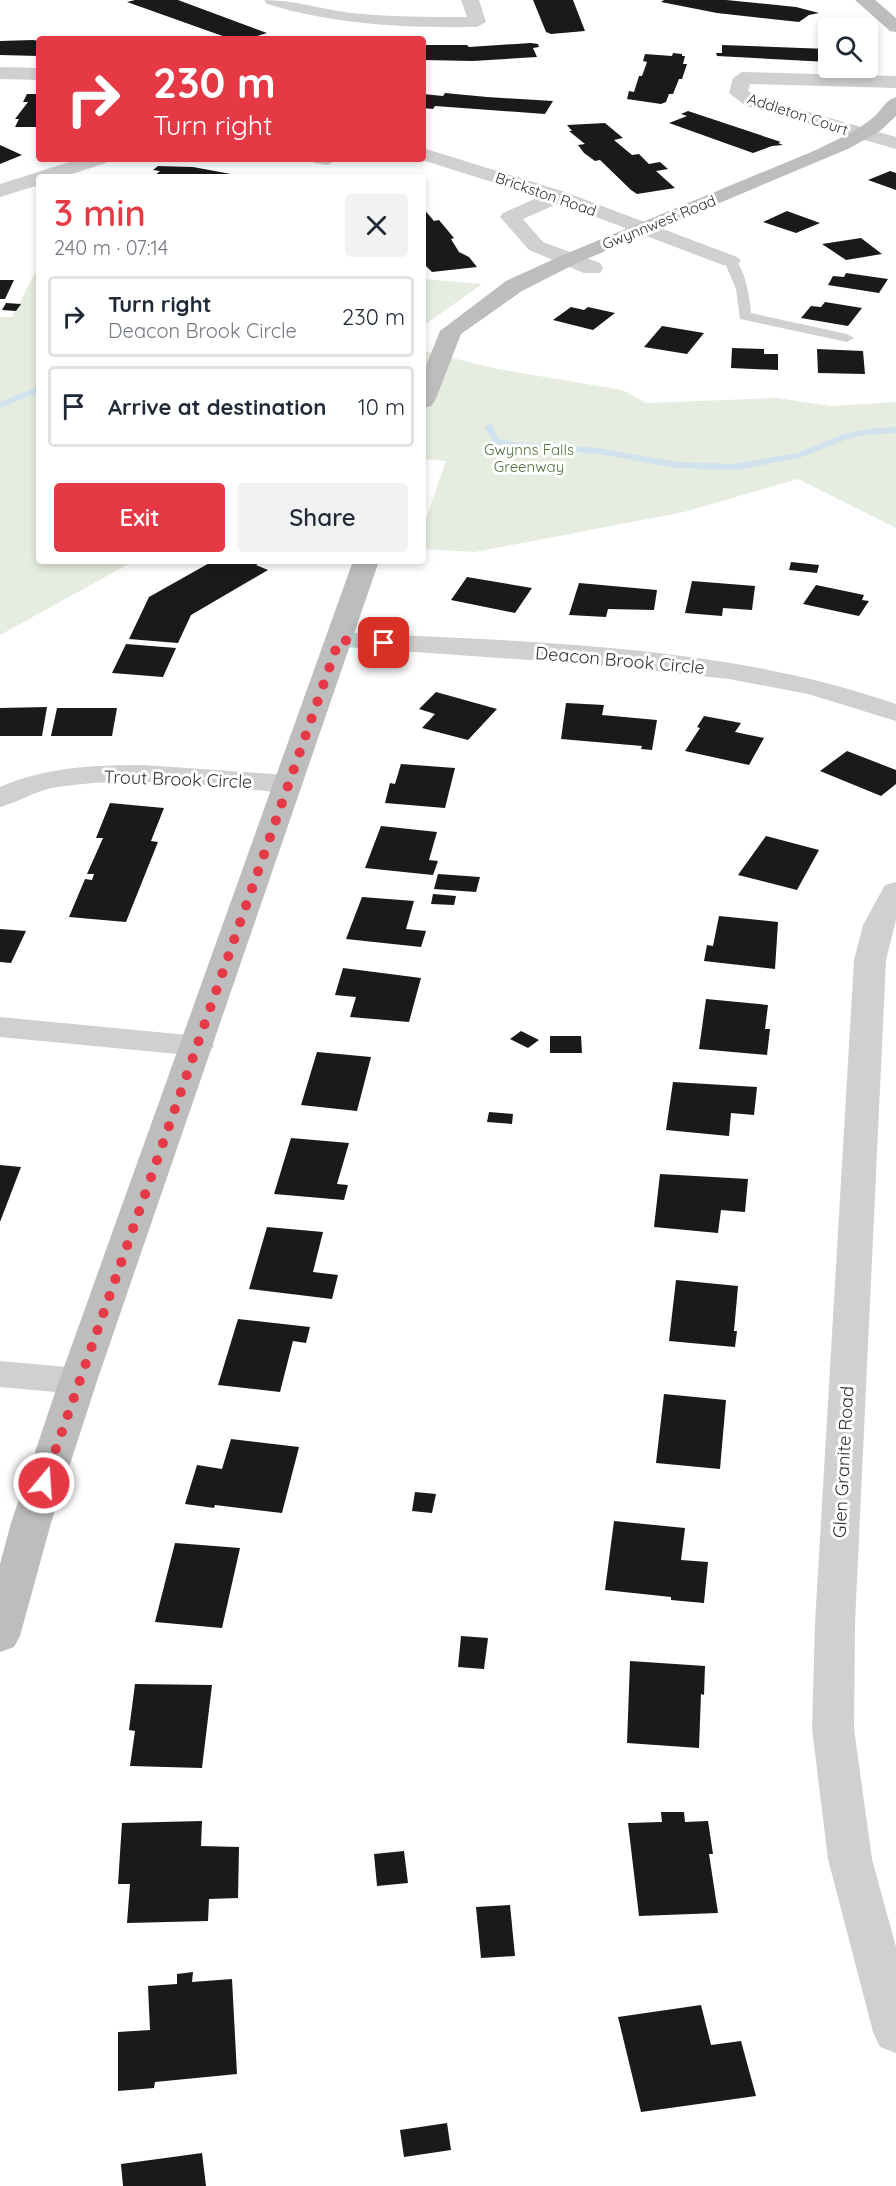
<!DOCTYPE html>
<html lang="en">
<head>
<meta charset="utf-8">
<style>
  :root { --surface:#fff; --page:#f2f2f3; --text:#1f2937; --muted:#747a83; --line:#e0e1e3; --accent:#e63946 }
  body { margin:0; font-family:Quicksand,sans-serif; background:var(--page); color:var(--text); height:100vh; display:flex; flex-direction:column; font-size:22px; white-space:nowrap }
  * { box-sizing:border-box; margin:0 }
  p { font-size:20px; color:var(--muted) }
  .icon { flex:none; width:33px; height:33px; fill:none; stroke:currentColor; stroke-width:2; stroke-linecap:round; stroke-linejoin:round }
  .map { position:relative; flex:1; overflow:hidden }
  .drawer { position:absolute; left:36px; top:174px; width:390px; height:390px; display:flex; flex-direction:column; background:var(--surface); border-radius:6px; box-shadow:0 3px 9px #0003 }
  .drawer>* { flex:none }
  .top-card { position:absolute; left:36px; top:36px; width:390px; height:126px; border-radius:6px; box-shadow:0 3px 9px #0003; background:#e63946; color:#fff; overflow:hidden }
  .tools { position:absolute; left:818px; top:18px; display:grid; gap:12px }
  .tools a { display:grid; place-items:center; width:60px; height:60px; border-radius:6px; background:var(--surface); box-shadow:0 3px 9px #0003; font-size:30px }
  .pin { position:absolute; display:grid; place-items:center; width:51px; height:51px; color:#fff; margin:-26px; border-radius:12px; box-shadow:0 3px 9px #0006 }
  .me { position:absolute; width:66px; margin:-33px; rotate:18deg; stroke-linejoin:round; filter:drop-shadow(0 0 4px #0008) }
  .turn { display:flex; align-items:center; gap:21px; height:126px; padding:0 18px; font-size:27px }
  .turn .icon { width:78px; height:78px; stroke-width:2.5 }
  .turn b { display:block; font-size:42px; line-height:51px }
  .round { display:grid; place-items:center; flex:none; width:63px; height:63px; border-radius:6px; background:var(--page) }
  .overview { display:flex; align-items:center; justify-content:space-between; height:102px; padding:0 18px }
  h1 { font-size:36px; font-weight:600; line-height:45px; color:var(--accent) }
  .button { display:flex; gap:12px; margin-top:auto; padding:12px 18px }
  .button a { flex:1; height:69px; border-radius:6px; background:var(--accent); color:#fff; font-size:24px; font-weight:600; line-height:69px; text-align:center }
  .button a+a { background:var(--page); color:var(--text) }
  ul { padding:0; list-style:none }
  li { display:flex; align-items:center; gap:18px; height:81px; margin:0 12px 9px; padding:0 6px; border:3px solid var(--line); border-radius:6px }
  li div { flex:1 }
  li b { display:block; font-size:22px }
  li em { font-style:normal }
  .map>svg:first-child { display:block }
  .green { fill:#e6ecdf }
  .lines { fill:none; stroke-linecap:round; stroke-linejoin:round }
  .stream { fill:#cfe2ee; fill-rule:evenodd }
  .building { fill:#1a1a1a }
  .lane { fill:#d0d0d0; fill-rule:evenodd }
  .street { fill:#d0d0d0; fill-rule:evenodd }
  .secondary { fill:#bdbdbd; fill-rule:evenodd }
  .route { stroke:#e63946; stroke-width:10; stroke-dasharray:0 18 }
  .labels { text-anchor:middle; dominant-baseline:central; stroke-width:6; stroke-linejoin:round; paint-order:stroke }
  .far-street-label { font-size:15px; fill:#333; stroke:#fff }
  .far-park-label { font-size:15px; fill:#56703f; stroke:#fff }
  .street-label { font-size:18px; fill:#333; stroke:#fff }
</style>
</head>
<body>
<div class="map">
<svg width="896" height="2186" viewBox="0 0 896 2186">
  <rect width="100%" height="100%" fill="#fff"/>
  <g class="green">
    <path d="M35,273l4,1v287h95l-134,74v-318h12z"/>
    <path d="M423,279l59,5 -59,42z"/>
    <path d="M423,351l75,18 124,21 24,13 131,-5 54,8 65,-4v126l-98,-49 -114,33 -209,40 -52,-3v-22l23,-66 -23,-2z"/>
  </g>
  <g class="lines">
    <g class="stream">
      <path d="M39,386v6l-39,16v-6z"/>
      <path d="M489,424l3,1 7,14 12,3 88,6 77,14 60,2 61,-11 47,-19 23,-5 29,-2v6l-29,2 -20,4 -45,18 -66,13 -60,-2 -77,-14 -88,-6 -18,-5 -8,-16z"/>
    </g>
  </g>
  <g class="building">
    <path d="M135,0h43l89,33 -20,6h-16l-104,-37z"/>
    <path d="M533,0h40l12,31 -34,3 -5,-2z"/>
    <path d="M664,0h62l70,7 23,6 -10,2 -10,7 -82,-9 -56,-11z"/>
    <path d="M33,40l6,1v15l-39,-1v-14z"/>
    <path d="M531,43l7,1 1,3 -6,1 4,9 -64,4 -50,-1v-15h44l2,2z"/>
    <path d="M722,45l106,4v13l-111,-6 -1,-3h6z"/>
    <path d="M673,53l9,1v2h3l-2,8h4l-5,15h-3l-6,15h-4l-3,8 -5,2 -34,-5 2,-8 5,1 5,-16h3l5,-14 -4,-1 2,-7 27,2z"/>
    <path d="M445,93l42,4 66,4 -8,13 -110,-8 -2,3 -10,-1v-14l20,2z"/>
    <path d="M27,94h12v33h-24l4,-8h-4l13,-17h-5z"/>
    <path d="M688,111l93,31 -3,1 5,2 -11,1 -19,7 -84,-30 18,-7 -6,-2z"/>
    <path d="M605,123l18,15 -9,2 18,15 7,-1 10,10 11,-2 8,7 -12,2 19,17 -38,6 -6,-4 -31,-30 -5,1 -11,-8 -6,-8 7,-1 -16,-13h3l-5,-6z"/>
    <path d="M0,145l22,10 -22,9z"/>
    <path d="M158,166l35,1 54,10h-94l7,-6 -7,-1z"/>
    <path d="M890,171l6,2v17l-28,-10z"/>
    <path d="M423,208l11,13 5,-1 15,18 -3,1 8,13 10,5 8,10 -45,5 -9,-9z"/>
    <path d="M787,211l33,12 -24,10 -33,-11z"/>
    <path d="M861,238l21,16 -36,6 -24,-16z"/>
    <path d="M846,273l42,6 -9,14 -51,-8 5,-9 11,1z"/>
    <path d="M0,280h14l-9,19h-5z"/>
    <path d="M825,302l37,6 -14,18 -47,-8 10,-12 10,1z"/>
    <path d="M6,303l15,1 -5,7 -14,-1z"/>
    <path d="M571,307l13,3 4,-3 27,6 -22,17 -40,-10z"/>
    <path d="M662,326l42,7 -17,21 -43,-7z"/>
    <path d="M732,348l32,1v5h14v16l-47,-2z"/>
    <path d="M817,349l46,2 2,23 -47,-1z"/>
    <path d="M213,561h50l-7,4 12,5 -77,45 -13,28 -49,-4 20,-42z"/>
    <path d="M791,562l28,3 -2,8 -28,-3z"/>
    <path d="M467,577l65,11 -17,25 -64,-13z"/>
    <path d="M692,581l63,5 -3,24 -29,-2 -1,8 -37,-3z"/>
    <path d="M579,583l78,7 -3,20 -46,-1 -2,8 -37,-2z"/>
    <path d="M816,585l48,10 -2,5 7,1 -10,15 -56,-12z"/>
    <path d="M126,644l50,4 -13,29 -51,-4z"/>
    <path d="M436,692l61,17 -29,31 -46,-12 13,-14 -16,-5z"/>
    <path d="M566,703l38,2 -2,10 55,5 -5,30 -11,-1 1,-3 -81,-7z"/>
    <path d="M47,707l-5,29h-42v-28z"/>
    <path d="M57,708h60l-5,28h-61z"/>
    <path d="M704,716l37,7 -6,9 29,6 -15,27 -64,-14 15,-23 -3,-1z"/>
    <path d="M847,751l49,19v14l-15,12 -61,-25z"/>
    <path d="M401,764l54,4 -10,40 -60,-5 5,-20 5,1z"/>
    <path d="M110,803l54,5 -13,33 7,1 -32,80 -57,-5 16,-38 7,1 2,-6h-7l16,-36h-7z"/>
    <path d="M381,826l56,6 -8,28 9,1 -5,14 -68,-7z"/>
    <path d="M766,836l53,14 -22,40 -59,-15z"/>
    <path d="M438,874l42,3 -4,15 -42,-3z"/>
    <path d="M433,894l23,2 -2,9 -23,-1z"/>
    <path d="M362,897l52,4 -8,28 20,2 -5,16 -75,-8z"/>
    <path d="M719,916l59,6 -3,47 -71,-8 3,-16 6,1z"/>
    <path d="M0,929l26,2 -15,32 -11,-1z"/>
    <path d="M343,968l78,10 -12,44 -59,-5 6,-20 -21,-2z"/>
    <path d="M706,999l62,6 -3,24h5l-3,26 -68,-6z"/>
    <path d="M521,1031l18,9 -11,8 -18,-9z"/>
    <path d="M550,1036h31l1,17h-32z"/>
    <path d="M317,1052l54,5 -14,54 -56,-6z"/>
    <path d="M673,1082l84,5 -3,28 -23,-2 -2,23 -63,-6z"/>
    <path d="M489,1112l24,2 -1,10 -25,-2z"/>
    <path d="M291,1138l58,5 -12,41 11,1 -4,15 -70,-6z"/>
    <path d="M0,1165l21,2 -21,55z"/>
    <path d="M660,1174l88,5 -3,33 -24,-2 -3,23 -64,-6z"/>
    <path d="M267,1227l56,5 -10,40 25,3 -6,24 -83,-10z"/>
    <path d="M676,1280l62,6 -4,45h3l-2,16 -66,-6z"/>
    <path d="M238,1319l72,8 -4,16 -13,-2 -13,51 -62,-7z"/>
    <path d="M664,1394l62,6 -6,69 -64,-6z"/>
    <path d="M231,1439l68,8 -17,66 -67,-8 -1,3 -29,-4 12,-39 25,4z"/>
    <path d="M415,1492l21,2 -4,19 -20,-2z"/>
    <path d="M614,1521l71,7 -4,32 27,2 -4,41 -33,-3v-3l-66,-7z"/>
    <path d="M175,1543l65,5 -18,80 -67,-6z"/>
    <path d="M461,1636l27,2 -4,31 -26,-2z"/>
    <path d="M630,1661l75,5 -1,29 -3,-1 -2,54 -72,-5z"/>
    <path d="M135,1684l77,1 -10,83 -72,-2 5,-35 -6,-1z"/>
    <path d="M661,1812h23l1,10 23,-1 5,33h-4l9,59 -79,3 -11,-93 34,-1z"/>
    <path d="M202,1821l-1,25 38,1 -1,51 -29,1 -1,22 -81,2 3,-39h-12l4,-61z"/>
    <path d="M404,1851l4,32 -31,3 -3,-32z"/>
    <path d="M510,1905l5,51 -34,2 -5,-51z"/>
    <path d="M193,1972l-1,10 40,-3 5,95 -82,8 -1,6 -36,3v-59l32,-2 -2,-44 29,-2v-10z"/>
    <path d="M701,2005l10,40 30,-4 15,55 -115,16 -23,-95z"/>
    <path d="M447,2123l4,27 -47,7 -4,-27z"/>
    <path d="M202,2153l4,33h-83l-2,-22z"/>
  </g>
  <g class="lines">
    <path class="lane" d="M730,257c15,5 20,42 21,56l96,21 7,4 -7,4 -107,-23 -4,-30 -12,-28z"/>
    <g class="street">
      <path d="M264,0c30,0 57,9 87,13 38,4 77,4 116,4l-6,-17h18l7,22 -9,5c-72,1 -141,-2 -210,-23z"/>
      <path d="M0,67l39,1v12l-39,-1z"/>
      <path d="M742,72l154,4v12l-146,-4 -2,7 12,7 136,39v12l-150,-43 -17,-13 4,-15z"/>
      <path d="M423,148l142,44 172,65 4,4 -4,4h-14l-164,-62 -36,16 20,23 57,21 3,5 -3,5h-16l-55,-23 -29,-33 3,-4 36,-16 -120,-38h4z"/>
      <path d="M79,159h30l-3,4 -43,14h-24v8l-39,12v-13z"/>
      <path d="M311,159h27l-10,6 -14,-2z"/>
      <path d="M339,632c183,10 382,11 557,72v17l-88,-27 -79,-15 -129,-14 -270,-19 -4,-6 4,-6z"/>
      <path d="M143,765l145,10 10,3 4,6 -4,6 -10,3c-76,-7 -155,-18 -231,-6 -20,3 -38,15 -57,20v-20c46,-20 93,-22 143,-22z"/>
      <path d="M896,882v38l-10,40 -31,663 -1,106 18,130 24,88v106l-16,-6 -7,-15 -45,-173 -16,-130 3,-106 39,-663 9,-35 22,-40z"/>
      <path d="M0,1017l198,19 11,3 5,7 -5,7 -11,3 -198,-19z"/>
      <path d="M0,1361l78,7 13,4 6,9 -6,9 -13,4 -78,-7z"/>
    </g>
    <g class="secondary">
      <path d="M855,0h20l21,18v14l-6,-1z"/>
      <path d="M896,97v19l-16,15 -30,17 -273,115 -55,28 -61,43 -26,67 -4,5 -8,2v-35l17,-42 66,-50 57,-26 253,-105c20,-10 42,-19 59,-34 7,-7 11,-16 21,-19z"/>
      <path d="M353,561h26l-282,820 -46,142 -31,113 -6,11 -14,5v-88l11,-41 48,-142z"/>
    </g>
  </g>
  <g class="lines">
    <path class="route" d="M44,1483l295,-843 45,3"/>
  </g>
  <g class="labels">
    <g class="far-street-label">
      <text transform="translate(798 114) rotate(18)">Addleton Court</text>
      <text transform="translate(546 194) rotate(19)">Brickston Road</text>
      <text transform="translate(659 222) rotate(-22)">Gwynnwest Road</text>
    </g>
    <g class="far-park-label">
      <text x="529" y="449">Gwynns Falls<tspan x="529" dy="17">Greenway</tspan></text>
    </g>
    <g class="street-label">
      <text transform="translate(620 660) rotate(5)">Deacon Brook Circle</text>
      <text transform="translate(178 779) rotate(2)">Trout Brook Circle</text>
      <text transform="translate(843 1462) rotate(-87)">Glen Granite Road</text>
    </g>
  </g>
</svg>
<div class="tools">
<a><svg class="icon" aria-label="search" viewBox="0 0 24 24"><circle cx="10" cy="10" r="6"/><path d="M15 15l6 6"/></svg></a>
</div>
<div class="pin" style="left:384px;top:643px;background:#d93025"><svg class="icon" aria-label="arrive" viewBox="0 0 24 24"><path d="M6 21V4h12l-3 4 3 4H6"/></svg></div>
<svg class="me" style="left:44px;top:1483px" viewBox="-20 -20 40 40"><circle r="17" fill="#e63946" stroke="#fff" stroke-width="3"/><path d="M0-11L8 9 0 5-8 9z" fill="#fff"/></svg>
<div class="top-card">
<div class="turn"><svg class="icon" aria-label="right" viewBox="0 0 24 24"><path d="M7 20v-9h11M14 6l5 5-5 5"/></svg><div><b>230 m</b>Turn right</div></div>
</div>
<section class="drawer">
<div class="overview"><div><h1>3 min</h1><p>240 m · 07:14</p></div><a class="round"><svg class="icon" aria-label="close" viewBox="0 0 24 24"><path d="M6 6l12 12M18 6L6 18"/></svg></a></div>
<ul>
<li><svg class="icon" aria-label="right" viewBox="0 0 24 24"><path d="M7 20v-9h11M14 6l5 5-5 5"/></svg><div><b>Turn right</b><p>Deacon Brook Circle</p></div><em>230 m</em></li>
<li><svg class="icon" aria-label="arrive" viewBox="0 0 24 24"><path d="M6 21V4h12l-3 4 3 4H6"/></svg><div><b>Arrive at destination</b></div><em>10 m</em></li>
</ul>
<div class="button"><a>Exit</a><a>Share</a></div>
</section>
</div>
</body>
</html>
